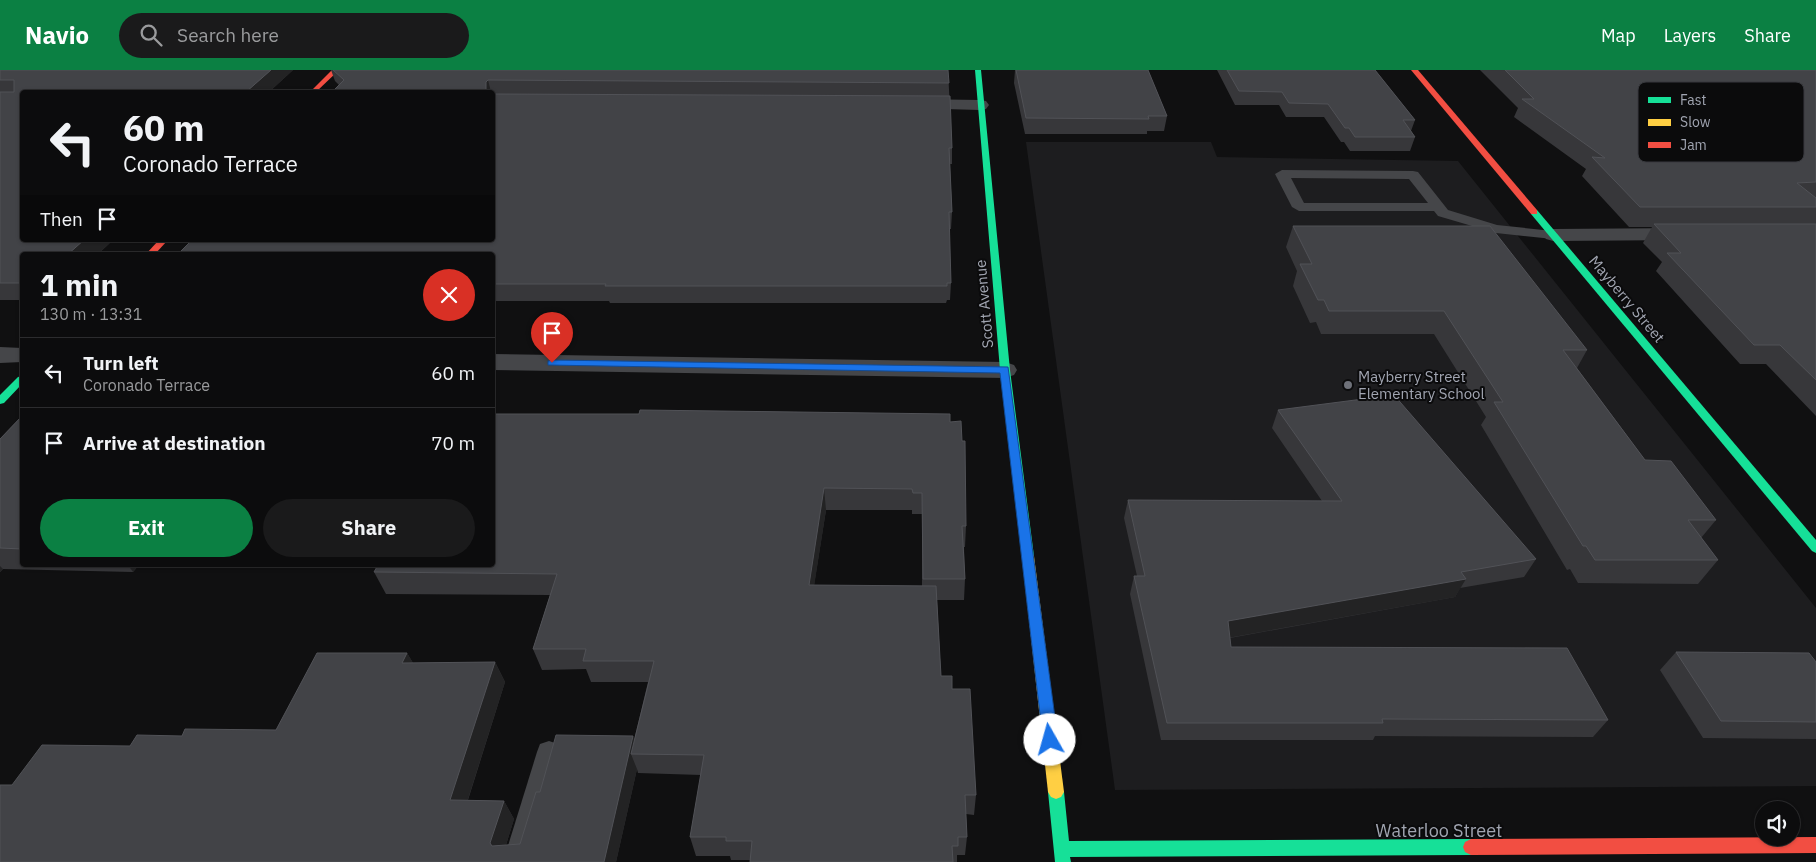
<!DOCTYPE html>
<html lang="en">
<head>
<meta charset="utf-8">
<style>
  :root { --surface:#0c0c0d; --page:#1a1a1b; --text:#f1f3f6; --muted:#9a9b9d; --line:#2c2c2e; --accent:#0b8043 }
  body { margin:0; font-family:"IBM Plex Sans",sans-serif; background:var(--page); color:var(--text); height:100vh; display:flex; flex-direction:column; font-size:19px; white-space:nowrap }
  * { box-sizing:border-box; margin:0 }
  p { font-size:16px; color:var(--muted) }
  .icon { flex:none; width:28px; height:28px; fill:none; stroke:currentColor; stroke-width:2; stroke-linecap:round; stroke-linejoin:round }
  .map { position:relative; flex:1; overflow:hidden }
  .panel { position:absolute; left:20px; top:182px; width:475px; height:315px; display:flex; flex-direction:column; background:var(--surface); border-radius:5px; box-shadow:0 1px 4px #0004,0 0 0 1px var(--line) }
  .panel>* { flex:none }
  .banner { position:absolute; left:20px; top:20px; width:475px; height:152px; border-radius:5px; box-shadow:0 1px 4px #0004,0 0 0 1px var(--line); background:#0c0c0d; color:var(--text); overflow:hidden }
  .fabs { position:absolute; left:1755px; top:731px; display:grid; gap:10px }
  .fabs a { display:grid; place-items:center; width:45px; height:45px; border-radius:50%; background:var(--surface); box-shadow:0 1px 4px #0004,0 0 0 1px var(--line); font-size:25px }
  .pin { position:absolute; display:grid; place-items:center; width:42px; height:42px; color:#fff; margin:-51px -21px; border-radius:50% 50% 50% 0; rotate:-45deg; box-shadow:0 0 5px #0007 }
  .pin .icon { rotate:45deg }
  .me { position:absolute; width:55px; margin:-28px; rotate:353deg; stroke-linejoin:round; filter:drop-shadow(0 0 4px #0008) }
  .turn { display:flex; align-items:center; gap:18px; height:105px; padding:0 20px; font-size:22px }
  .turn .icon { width:65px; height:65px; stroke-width:2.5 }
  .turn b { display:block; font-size:35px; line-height:42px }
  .then { display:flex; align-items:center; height:48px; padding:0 20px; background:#0003; gap:10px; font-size:19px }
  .round { display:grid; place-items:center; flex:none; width:52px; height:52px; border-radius:26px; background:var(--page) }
  .headline { display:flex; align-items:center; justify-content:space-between; height:85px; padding:0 20px }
  h1 { font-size:30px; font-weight:700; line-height:38px }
  .button { display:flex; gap:10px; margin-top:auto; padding:10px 20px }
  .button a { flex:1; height:58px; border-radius:30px; background:var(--accent); color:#fff; font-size:20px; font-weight:700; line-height:58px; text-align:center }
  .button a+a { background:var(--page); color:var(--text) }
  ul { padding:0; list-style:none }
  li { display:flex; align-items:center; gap:15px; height:70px; padding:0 20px; border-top:1px solid var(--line) }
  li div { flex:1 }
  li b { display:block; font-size:19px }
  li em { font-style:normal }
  header { display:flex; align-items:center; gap:30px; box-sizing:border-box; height:70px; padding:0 25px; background:var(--accent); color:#fff }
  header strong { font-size:24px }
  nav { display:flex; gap:28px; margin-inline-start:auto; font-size:18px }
  .search { width:350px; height:45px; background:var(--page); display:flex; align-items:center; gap:12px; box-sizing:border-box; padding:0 18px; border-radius:28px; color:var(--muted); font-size:19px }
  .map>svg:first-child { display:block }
  .built { fill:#1d1d1f }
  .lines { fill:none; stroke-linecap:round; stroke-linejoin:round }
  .lane { fill:#454649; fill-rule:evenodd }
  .street { fill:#454649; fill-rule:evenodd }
  .fast { fill:#16e098; fill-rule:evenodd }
  .slow { fill:#ffcf43; fill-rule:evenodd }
  .jam { fill:#f24e42; fill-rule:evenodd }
  .wall { fill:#37373a; fill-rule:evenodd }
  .shaded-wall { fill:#232324 }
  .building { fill:#424347; stroke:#515257 }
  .route { fill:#1a73e8; stroke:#114b97 }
  .poi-dot { fill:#6e7179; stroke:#0b0b0c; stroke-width:2 }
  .labels { text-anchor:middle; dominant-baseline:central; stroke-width:4; stroke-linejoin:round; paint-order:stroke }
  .street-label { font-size:15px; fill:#a1a5b1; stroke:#0b0b0c }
  .poi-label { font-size:15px; fill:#a1a5b1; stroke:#0b0b0c; text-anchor:start }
  .near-street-label { font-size:18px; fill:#a1a5b1; stroke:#0b0b0c }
  .key { fill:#0b0b0c; stroke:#38393e; stroke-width:1 }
  .key-label { font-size:14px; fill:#a1a5b1 }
</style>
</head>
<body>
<header>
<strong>Navio</strong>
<div class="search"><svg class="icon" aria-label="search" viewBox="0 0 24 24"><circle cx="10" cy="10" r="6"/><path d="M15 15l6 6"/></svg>Search here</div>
<nav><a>Map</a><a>Layers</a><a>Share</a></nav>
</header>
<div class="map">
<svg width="1816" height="792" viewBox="0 0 1816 792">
  <rect width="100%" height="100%" fill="#101011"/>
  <path class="built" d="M1026,72h185l6,15 241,4 358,447v178l-701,4z"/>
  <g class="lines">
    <g class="lane">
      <path d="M1282,100l131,1 5,1 30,38 49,15 56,6 5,1 2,3 -2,3 -5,1 -57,-6 -58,-17 -4,-5h-135l-7,-4 -17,-33zM1291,108l118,1 19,24h-124z"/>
      <path d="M549,671l9,3 3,8 -32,110h-26l34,-110 3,-8z"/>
    </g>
    <g class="street">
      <path d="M914,29l66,1 6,1 3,4 -3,4 -6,1 -72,-2 -3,-4 3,-4z"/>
      <path d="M1686,158l7,2 3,4 -3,4 -7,2 -133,1 -7,-2 -3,-4 3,-4 7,-2z"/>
      <path d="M0,277l22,1v14l-22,1z"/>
      <path d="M492,284l513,8 9,3 3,5 -3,5 -9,3 -513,-8z"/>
    </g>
    <g class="fast">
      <path d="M975,0h6l29,300 24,186 -2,3h-8l-2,-3 -22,-186z"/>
      <path d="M1531,140h6l279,330v13l-4,-2 -281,-337z"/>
      <path d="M22,306v8l-18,19 -4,1v-9l18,-18z"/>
      <path d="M1056,715l5,2 3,5 5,49 402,-2 6,3 2,5 -2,5 -6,3 -401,2 1,5h-16l-7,-70 3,-5z"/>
    </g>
    <path class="slow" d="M1028,481l4,2 2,3 30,236 -3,5 -5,2 -5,-2 -3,-5 -26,-236 2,-3z"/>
    <g class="jam">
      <path d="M332,0h7l-23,22h-6z"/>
      <path d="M1411,0h7l119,140v4h-6z"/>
      <path d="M159,170h9l-14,15h-9z"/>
      <path d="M1816,767v16l-345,2 -6,-3 -2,-5 2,-5 6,-3z"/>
    </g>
  </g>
  <g class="wall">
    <path d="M0,0h293l-24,22h-247v148h91l-16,15h-75v45h-22z"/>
    <path d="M331,0h617l4,78v16h-2l2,48 -1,17h-2l2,54 -1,17h-3l-1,3h-336l-1,-2h-117v-209h-160l7,-7 -4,-4z"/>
    <path d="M1015,0h133l19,46 -3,15h-17v3h-122l-11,-51z"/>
    <path d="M1217,0h158l40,50 -4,11 4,6 -5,14h-60l-6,-9h-3l-17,-25h-38l-7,-12h-44z"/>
    <path d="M1480,0h336v346l-50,-52h-26l-84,-93 6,-9 -19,-19 9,-16h-23l-47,-51 4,-7 -72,-52 4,-9z"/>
    <path d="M1293,156l294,124 -10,18 68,92 71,60 -15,18 17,22 -20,24 -120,-1 -8,-14 -3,1 -86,-145 5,-8 -52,-83h-113l-5,-12 -6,1 -17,-37 4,-15 -11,-24z"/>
    <path d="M1278,340l258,149 -12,18 -64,11 -5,9 -225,41 1,9 377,73 -15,17 -218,-1 -2,4h-212l-31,-146 4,-18h3l-13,-58 4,-18 194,1 -50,-73z"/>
    <path d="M22,346v149h117l-6,7 -130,-3 -3,3v-133z"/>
    <path d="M950,352l16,104 -1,21h-1l1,32 -1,21h-27l4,76 11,13 24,106 -2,20 -8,-1 1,23 -2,18h-8v7h-207v-2h-19l-1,-4h-34l-6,-19 11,-62 -63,-2 -1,-4 -21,93 -604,-77 118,-39 52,-10 94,-6 131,-77 6,10 82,-1 10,20 -37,118 36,1 10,18 -8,26 14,-1 20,-52 93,-56 1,4 14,-58h-57l-5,-13 -44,1 -9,-21 17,-54 -164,-1 -12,-22zM826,440h86v4h10v72l-108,-1z"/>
    <path d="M1676,582l140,10v77l-113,-1 -43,-68z"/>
  </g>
  <g class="shaded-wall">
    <path d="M271,0h22l-24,22h-23z"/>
    <path d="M488,10l3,12h-5v-10z"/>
    <path d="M84,170h29l-16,15h-30z"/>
    <path d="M824,418l2,22 -15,96 -2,-21z"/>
    <path d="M128,495h11l-6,7z"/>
    <path d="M0,496l3,3 -3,3z"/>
    <path d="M1466,509l-11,18 -233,42 6,-18z"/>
    <path d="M407,583l12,20 -17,-10z"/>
    <path d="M495,592l10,20 -43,136 -12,-18z"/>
    <path d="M633,666l6,18h-8l6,15 -21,93h-12z"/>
    <path d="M504,731l10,18 -13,42 -11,-18z"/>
  </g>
  <g class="building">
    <path d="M0,0h271l-25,22h-224v148h62l-17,15h-45v28h-22v-191h14v-12h-14z"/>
    <path d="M333,0h615l1,13 -461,-3 -2,2v10h-154l12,-12z"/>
    <path d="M1016,0h132l19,46h-19l1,3 -123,-1z"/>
    <path d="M1227,0h148l40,50h-12l12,17h-60l-6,-9h-4l-17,-24 -39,-1 -7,-11 -43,-1z"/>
    <path d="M1505,0h311v112l-19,1 19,15v9h-176l-48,-50 13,1 -83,-59h12z"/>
    <path d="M492,24l458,2 2,52h-3l3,64h-3l2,71h-4v3h-342l1,-2h-114v-29h-315l15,-15h300z"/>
    <path d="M1654,154h162v156l-36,-35h-26l-87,-92h14z"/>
    <path d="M1293,156h197l97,124h-24l82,110 26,1 45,59h-28l30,40h-123l-9,-14h-3l-89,-144h9l-59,-91h-115l-5,-11h-6l-18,-36h12z"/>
    <path d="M1394,325l142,164 -75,13 5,7 -238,42 3,26 336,1 41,72 -226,-1 1,4h-216l-33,-147h11l-17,-76 214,1 -64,-91z"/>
    <path d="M640,340l310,4v8l11,-1 1,20h3l1,85h-4l3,53h-42l-1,-86h-9l-1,-4 -88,-1 -15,97 127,1 5,90h11v13h18l6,106h-11l2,42h-9v9h-6l1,16h-203l2,-21h-26v-4h-36l14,-82 -73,-1 23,-93h-71l3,-12h-53l24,-75 -183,-2 4,-7h114v-151h147z"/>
    <path d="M22,346v133l-22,-1v-109z"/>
    <path d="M1676,582l133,1 7,9v60l-95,-1z"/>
    <path d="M317,583h90l-5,10 93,-1 -45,138 54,1 -14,42 2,3 28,-2 16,-52h4l16,-57 77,1 -29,126h-604v-77h12l30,-40 88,1 7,-11 45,1 3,-7 91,1z"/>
  </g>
  <path class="route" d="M552,290l456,7 50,373 -2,4 -6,2 -5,-2 -2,-4 -43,-367 -452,-8v-4z"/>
  <circle class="poi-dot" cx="1348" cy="315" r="5"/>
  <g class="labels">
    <g class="street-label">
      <text transform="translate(1627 229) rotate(50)">Mayberry Street</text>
      <text transform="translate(984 234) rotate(-95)">Scott Avenue</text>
    </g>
    <g class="poi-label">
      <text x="1358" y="306">Mayberry Street<tspan x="1358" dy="17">Elementary School</tspan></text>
    </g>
    <g class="near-street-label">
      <text x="1439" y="760">Waterloo Street</text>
    </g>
  </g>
  <rect x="1638" y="12" width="166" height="80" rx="8" class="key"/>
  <rect x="1648" y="27" width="23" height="6" fill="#16e098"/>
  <rect x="1648" y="49" width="23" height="7" fill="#ffcf43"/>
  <rect x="1648" y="72" width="23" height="6" fill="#f24e42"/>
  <g class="key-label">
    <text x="1680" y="35">Fast</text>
    <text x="1680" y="57">Slow</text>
    <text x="1680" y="80">Jam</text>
  </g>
</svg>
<div class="fabs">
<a><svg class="icon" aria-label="sound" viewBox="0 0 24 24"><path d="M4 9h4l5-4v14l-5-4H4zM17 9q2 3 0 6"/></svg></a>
</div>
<div class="pin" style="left:552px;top:293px;background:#d93025"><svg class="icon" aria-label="arrive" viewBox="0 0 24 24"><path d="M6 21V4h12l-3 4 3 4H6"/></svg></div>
<svg class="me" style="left:1050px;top:670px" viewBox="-20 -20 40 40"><circle r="19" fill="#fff"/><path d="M0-13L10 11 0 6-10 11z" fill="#1a73e8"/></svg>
<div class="banner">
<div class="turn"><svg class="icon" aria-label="left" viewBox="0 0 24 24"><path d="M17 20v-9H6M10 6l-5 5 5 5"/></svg><div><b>60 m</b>Coronado Terrace</div></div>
<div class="then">Then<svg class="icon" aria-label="arrive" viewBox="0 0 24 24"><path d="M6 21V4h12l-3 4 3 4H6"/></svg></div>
</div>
<section class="panel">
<div class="headline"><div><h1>1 min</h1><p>130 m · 13:31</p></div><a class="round" style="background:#d93025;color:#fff"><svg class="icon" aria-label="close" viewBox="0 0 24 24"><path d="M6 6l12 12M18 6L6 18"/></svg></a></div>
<ul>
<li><svg class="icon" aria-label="left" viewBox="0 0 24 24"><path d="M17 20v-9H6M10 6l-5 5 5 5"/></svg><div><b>Turn left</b><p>Coronado Terrace</p></div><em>60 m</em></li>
<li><svg class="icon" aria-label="arrive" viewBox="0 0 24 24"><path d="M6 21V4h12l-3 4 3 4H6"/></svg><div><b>Arrive at destination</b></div><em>70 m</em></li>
</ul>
<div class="button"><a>Exit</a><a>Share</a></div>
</section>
</div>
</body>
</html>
